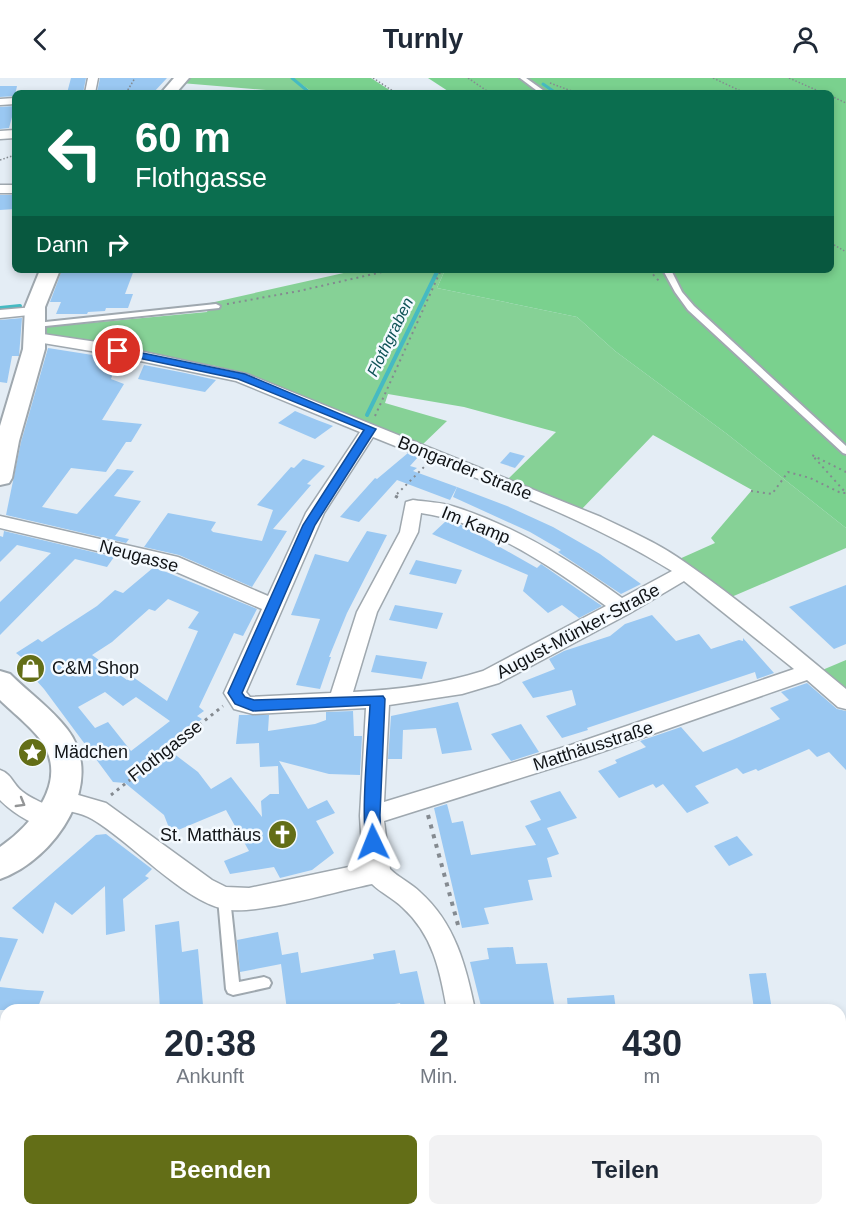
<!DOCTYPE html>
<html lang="de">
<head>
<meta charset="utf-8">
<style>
  :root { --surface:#fff; --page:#f2f2f3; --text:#1f2937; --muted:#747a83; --accent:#636e17 }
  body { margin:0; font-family:Helvetica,sans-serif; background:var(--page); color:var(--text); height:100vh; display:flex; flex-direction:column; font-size:22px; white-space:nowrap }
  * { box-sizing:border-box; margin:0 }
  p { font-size:20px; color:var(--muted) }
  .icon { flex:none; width:33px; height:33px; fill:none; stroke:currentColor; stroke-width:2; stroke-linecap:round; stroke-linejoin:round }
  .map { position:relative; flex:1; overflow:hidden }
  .sheet { position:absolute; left:0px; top:926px; width:846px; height:212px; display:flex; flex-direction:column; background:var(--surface); border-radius:18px 18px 0 0; box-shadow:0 3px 9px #0003 }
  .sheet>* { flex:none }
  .guide { position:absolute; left:12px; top:12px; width:822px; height:183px; border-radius:9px; box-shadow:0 3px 9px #0003; background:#0b6e4f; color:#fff; overflow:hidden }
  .pin { position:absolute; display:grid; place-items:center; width:51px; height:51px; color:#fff; margin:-26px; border:3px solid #fff; border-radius:50%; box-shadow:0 2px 6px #0007 }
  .me { position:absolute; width:66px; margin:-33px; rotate:358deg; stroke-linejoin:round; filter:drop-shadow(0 0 4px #0008) }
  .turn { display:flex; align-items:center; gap:21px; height:126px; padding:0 24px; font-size:27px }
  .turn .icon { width:78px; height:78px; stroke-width:2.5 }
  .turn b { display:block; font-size:42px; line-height:51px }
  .then { display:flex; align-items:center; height:57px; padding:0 24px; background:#0003; gap:12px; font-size:22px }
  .eta { display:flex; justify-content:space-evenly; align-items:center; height:102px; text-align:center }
  .eta b { font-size:36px; font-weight:700; line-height:42px }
  .cta { display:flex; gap:12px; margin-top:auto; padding:12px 24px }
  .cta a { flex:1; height:69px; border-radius:9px; background:var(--accent); color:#fff; font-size:24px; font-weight:700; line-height:69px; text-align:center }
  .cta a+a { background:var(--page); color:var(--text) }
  header { display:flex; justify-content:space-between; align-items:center; height:78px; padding:0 24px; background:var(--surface); font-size:27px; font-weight:700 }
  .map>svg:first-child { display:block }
  .green { fill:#86d196 }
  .forest { fill:#7ad18e }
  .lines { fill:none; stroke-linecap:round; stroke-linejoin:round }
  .stream-far1 { stroke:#46bac2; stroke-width:3 }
  .stream { stroke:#46bac2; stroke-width:4 }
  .building { fill:#9ac8f2; fill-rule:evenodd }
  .lane-casing { stroke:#9fa8af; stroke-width:4 }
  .street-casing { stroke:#9fa8af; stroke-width:3 }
  .secondary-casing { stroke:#9fa8af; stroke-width:4 }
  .path-far3 { stroke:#848a90; stroke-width:1.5; stroke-dasharray:1.5 2; stroke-linecap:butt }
  .path-far2 { stroke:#848a90; stroke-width:2; stroke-dasharray:2 4; stroke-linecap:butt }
  .path-far1 { stroke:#848a90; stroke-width:3; stroke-dasharray:3 4.5; stroke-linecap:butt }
  .path { stroke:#848a90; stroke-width:4; stroke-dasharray:4 6; stroke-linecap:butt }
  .lane { fill:#fff; fill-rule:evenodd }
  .street { fill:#fff; fill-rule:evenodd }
  .secondary { fill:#fff; fill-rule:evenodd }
  .oneway { stroke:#939596 }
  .route { fill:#1a73e8; stroke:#114b97; stroke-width:1.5 }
  .labels { text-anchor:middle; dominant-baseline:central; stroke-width:5; stroke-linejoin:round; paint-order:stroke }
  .far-water-label { font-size:16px; font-style:italic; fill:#0f5357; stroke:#f4faff }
  .street-label { font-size:18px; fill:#101316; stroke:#f4faff }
  .poi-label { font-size:18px; fill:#101316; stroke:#f4faff; text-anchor:start }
</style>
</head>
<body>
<header><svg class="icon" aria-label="back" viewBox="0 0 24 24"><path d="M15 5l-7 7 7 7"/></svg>Turnly<svg class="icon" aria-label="person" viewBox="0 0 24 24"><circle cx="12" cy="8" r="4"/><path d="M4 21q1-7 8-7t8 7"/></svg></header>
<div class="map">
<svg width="846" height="1136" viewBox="0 0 846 1136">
  <rect width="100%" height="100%" fill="#e4edf5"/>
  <g class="green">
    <path d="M185,0h107l22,15h-49l1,-3 -85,-7z"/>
    <path d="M357,192h88l-8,18 140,29 38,34 112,83 119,94v20l-117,50 -52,-38 38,-17 -4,-5 41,-48 -99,-55 -74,77 -73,-31 50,-49 -92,-25 -76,-13 -3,9 62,18 -26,25 -170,-69 -35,-11 -169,-30 -1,-9 161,-15 3,-9z"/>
    <path d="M846,582v34l-26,-23z"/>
  </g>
  <g class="forest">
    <path d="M292,0h79l23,15h-80z"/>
    <path d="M428,0h92l20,15h-89z"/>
    <path d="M527,0h319v367l-146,-133 -22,-27 -7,-15h160v-177h-283z"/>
    <path d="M445,192h217l14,26 17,20 153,140v72l-119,-94 -112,-83 -38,-34 -140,-29z"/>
  </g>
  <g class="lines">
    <g class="stream-far1">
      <path d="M292,0l18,15"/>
      <path d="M543,6l13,9"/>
    </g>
    <g class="stream">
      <path d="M0,230l20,-2"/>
      <path d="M367,337l71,-145"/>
    </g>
  </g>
  <g class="building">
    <path d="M71,0h15l-3,15h-16z"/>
    <path d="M100,0h67l-14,15 -36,-3 -1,3h-19z"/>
    <path d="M0,8h17l-2,10 -15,1z"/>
    <path d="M15,28l-6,22 -9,1v-22z"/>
    <path d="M0,117h15v14l-15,1z"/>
    <path d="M62,192h72l-9,24h8l-5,14h-22l-1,3 -17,1 -1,2h-31l5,-12h-11z"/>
    <path d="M22,240l-3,38h-7l-5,27 -7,-1v-62z"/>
    <path d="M48,270l70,11 -7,20 13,5 -22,36 40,4 -11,18h-5l-20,30 -35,-4 -29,39 35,7 40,-45 17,2 -20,25 27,5 -26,35 14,3 -3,4 -120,-28 15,-73z"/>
    <path d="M144,287l41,8 31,7 -11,12 -67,-13z"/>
    <path d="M295,333l22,9 16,6 -18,13 -37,-16z"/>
    <path d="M510,374l15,4 -10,12 -15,-5z"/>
    <path d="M408,375l10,4 -8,9 7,2 -4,3 44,16 -7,13 -53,-20 -38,42 -19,-5 35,-39 2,1z"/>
    <path d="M303,381l22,7 -18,18 4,1 -38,44 14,2 -35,56 -73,-32 -35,-8 24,-34 48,9 -5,8 2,2 49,9 11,-31 -16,-5 34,-38 3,1z"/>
    <path d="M457,409l50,19 46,21 47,27 41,30 -20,10 -63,-42 3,-2 -31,-18 -77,-35z"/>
    <path d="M446,443l15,4 76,43 4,-4 61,42 -23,12 -17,-13 -14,8 -25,-22 5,-16 -96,-41z"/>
    <path d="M4,453l110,26 -7,10 -32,-8 -75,76v-33l51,-49 -34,-8 -17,17v-26l3,1z"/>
    <path d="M367,453l20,4 -40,78 -18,44h2l-11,32 -24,-4 24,-66 -29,-4 24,-61 33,8z"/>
    <path d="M416,482l46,10 -6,14 -47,-10z"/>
    <path d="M154,489l103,42 -14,27 -9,-3 -35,74 5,4 -7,5 5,3 -37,28 33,25 13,17 20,-12 31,40 -1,-16 9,-7h9l-1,-28 -18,1 -1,-24 -23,1 3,-29h30l-1,16 47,-7 11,-4v-8l27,-1 1,25h8l-2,39 -31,-1 -50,-13 29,48 19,-9 8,13 -19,8 18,32 -22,17 -32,8 -6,-11 -44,7 -6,-13 25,-10 -23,-41 -55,23 -7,-18 -39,-32 -12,-1 -69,-93 -19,-21 5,-4 -14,-11 22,-14 4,3 15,-10 40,-26 18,-16 8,3zM168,521l31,13 -11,16 10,3 -31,70 -34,-24 -6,3 -35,-25 20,-13 37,-33 6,2zM105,614l18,14 13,-9 34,24 -39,30 -23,-29 -13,6 -17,-21z"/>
    <path d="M846,507v59l-12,5 -45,-42z"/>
    <path d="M395,527l48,8 -6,16 -48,-9z"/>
    <path d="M652,537l24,26 23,-7 12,15 28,-9 4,1v-3l31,35 -17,6 -2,-7 -168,56 1,2 -26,8 -16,-22 30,-11 -4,-15 -39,8 -11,-16 33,-13 -6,-10 15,-8 46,-15 15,-12z"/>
    <path d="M376,577l51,7 -5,17 -51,-7z"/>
    <path d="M807,605l30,26 9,2v59l-17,-18 -12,5 -8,-8 -51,22 -2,-2 -13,5 -6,-6 -42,18 14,17 -22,10 -24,-29 -7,4 -3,-4 -34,14 -21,-27 19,-8 -2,-3 31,-13 -6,-6 41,-14 22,25 29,-12 48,-21 -10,-11 19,-8 -8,-8z"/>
    <path d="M458,624l14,48 -30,4 -6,-26 -33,2 -1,29h-14l3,-43z"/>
    <path d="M521,646l18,28 -28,9 -20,-27z"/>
    <path d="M560,713l17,27 -30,10 12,26 -12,4 5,19 -24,3 5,20 -49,8 5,16 -27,4 -28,-120 13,-4 5,19 11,-2 8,34 65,-10 -11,-19 16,-6 -11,-19z"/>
    <path d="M106,756l46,35 -7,7 4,2 -26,21 2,32 -19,4 -1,-49 -33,29 -17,-13 -12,32 -31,-26 84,-73z"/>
    <path d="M737,758l16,19 -24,11 -15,-20z"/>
    <path d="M179,843l3,31 16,-3 5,56 -24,5h-19l-5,-85z"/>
    <path d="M278,854l4,23 16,-3 3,21 73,-14 -1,-5 22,-4 5,24 17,-3 9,39h-24l-2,-7 -39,7h-74l-6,-46 -41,8 -3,-32z"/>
    <path d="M0,859l18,2 -18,43z"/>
    <path d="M513,869l3,17 31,-1 8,47h-73l-12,-48 19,-3 -2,-11z"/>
    <path d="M766,895l6,37 -18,-1 -5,-35z"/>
    <path d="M0,909l27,3 17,1 -7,19h-37z"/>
    <path d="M614,917l2,15h-48l-1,-12z"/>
  </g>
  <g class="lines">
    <defs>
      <g id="lane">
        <path d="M520,0h6l21,15h-7z"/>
        <path d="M663,192h8l11,22 12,14 152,140v8l-3,-1 -155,-143 -13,-18z"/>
        <path d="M216,226l4,2 -1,2 -183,19 -4,-2 4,-2z"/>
        <path d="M224,814l5,2 1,4 9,84 25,-5 5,2 2,4 -2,4 -36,8 -5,-2 -2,-4 -8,-91 1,-4z"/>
        <rect x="482" y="1131" width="16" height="5"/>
      </g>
      <g id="street">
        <path d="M88,0h10l-3,15h-10z"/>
        <path d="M15,20v6l-15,1v-6z"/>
        <path d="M15,52v8l-15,1v-8z"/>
        <rect x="0" y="107" width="15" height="8"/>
        <path d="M34,229l7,4 -2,3 -39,4v-8z"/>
        <path d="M36,255l61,9 150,32 354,143c29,14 59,27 85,46 55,38 108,83 160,126v20l-8,-2 -31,-27 -223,78 -200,63 6,48c9,9 21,14 30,23 35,31 46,74 55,118h-28c-7,-40 -14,-75 -45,-103 -9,-9 -21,-14 -30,-23 -35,7 -117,32 -148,25 -42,-9 -94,-68 -132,-90 -11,-7 -27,-8 -39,-12l-4,-7 4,-7 8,-3 45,13 106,77 14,7 23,1 114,-24 -3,-48 6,-108 -113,6 -19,-5 -10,-16 38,-84 -97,-42 -165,-39v-12l178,41 90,39 38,-83 54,-81 -124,-51 -139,-29 -66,-11 -3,-3zM373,359c101,41 206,77 299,134l-50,27c-51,-37 -107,-72 -167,-91 -13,-5 -29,-5 -42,-7l-7,2 -6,30 -43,80 -26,81 -81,4 -4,-5 78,-179zM421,435c66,9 133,55 185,93l-123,65c-41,13 -87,19 -130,21l24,-80 41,-80zM684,503l110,88 -223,76 -187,57 5,-97 73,-11 37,-11 131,-70z"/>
        <path d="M0,692c12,4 13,15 23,22 12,10 32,13 39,27l-3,7c-19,6 -46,-13 -59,-26z"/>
        <rect x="840" y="1002" width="6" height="28"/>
        <path d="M300,1131h33l-2,5h-33z"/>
      </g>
      <g id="secondary">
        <path d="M174,0h15l-13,15h-15z"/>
        <path d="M40,192h20l-15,37v42l-26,92 -7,37 -3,5 -9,2v-59l23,-77 2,-42z"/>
        <path d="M0,593l10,3c18,18 42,35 57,55 41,53 -12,131 -67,150v-32c30,-21 66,-62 45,-100 -8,-16 -32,-34 -45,-47z"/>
      </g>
    </defs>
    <use href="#lane" class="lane-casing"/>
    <use href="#street" class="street-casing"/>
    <use href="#secondary" class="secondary-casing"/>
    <g class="path-far3">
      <path d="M373,0l23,15"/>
      <path d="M468,0l22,15"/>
      <path d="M713,0l32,15"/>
      <path d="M789,0l34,15"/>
      <path d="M550,5l27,10"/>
      <path d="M126,15l9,-15"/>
      <path d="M831,18l15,7"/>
      <path d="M0,82l15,-5"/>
      <path d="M831,165l15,9"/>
    </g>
    <g class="path-far2">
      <path d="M649,192l10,11"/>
      <path d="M227,226l72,-13 92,-21"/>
      <path d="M375,338l66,-146"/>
      <path d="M751,413l21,3 16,-22 22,6 31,15h5l-34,-38 34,17"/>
      <path d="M398,419l-3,-1 29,-29"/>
    </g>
    <g class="path-far1">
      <path d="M395,418l6,3"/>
      <path d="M111,717l112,-89"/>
    </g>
    <path class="path" d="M428,737l30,110"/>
    <use href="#lane" class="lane"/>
    <use href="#street" class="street"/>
    <use href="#secondary" class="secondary"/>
  </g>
  <defs><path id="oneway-chevron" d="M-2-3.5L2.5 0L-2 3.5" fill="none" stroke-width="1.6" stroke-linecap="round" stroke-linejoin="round" transform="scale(1.5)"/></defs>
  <use class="oneway" href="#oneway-chevron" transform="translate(21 725) rotate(30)"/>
  <path class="route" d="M118,270l127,26 131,55 -61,96 -73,168 3,4 9,3 129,-4 2,3 -5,116 1,27 -2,4 -6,2 -5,-2c-9,-18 1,-115 2,-141l-117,6 -18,-7 -7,-11 75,-168 61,-95 -126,-51 -124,-26v-4z"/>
  <defs>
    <symbol id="shop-disc" viewBox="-11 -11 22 22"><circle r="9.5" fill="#636e17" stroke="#f4faff"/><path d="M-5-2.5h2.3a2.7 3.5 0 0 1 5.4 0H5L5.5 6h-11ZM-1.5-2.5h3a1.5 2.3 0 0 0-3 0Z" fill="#fff"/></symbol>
    <symbol id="sight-disc" viewBox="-11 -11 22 22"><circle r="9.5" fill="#636e17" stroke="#f4faff"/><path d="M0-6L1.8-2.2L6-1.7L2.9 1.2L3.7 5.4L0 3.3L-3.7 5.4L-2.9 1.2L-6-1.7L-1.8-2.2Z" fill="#fff"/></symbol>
    <symbol id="church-disc" viewBox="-11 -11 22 22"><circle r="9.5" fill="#636e17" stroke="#f4faff"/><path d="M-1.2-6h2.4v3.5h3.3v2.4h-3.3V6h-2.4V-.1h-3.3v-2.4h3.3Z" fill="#fff"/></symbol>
  </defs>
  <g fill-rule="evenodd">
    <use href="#shop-disc" x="14" y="574" width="33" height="33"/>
    <use href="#sight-disc" x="16" y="658" width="33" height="33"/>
    <use href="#church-disc" x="266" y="740" width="33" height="33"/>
  </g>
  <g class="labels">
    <g class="far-water-label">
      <text transform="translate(390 259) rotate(-64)">Flothgraben</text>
    </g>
    <g class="street-label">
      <text transform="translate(465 390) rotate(22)">Bongarder Straße</text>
      <text transform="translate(476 447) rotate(22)">Im Kamp</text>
      <text transform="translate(139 478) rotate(15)">Neugasse</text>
      <text transform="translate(578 553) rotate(-28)">August-Münker-Straße</text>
      <text transform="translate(593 668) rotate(-18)">Matthäusstraße</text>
      <text transform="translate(165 673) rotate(-38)">Flothgasse</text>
    </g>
    <g class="poi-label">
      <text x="52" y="590">C&amp;M Shop</text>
      <text x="54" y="674">Mädchen</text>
      <text x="261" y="757" text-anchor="end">St. Matthäus</text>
    </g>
  </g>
</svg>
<div class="pin" style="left:118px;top:273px;background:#d93025"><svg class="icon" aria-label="arrive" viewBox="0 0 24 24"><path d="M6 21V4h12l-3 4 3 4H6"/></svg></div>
<svg class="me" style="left:373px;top:764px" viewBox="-20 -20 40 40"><path d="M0-17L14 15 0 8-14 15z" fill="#1a73e8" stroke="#fff" stroke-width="4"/></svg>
<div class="guide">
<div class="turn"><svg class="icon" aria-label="left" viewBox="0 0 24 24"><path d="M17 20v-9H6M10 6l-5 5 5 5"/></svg><div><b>60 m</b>Flothgasse</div></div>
<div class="then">Dann<svg class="icon" aria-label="right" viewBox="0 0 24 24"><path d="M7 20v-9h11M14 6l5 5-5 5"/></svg></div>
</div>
<section class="sheet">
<div class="eta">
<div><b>20:38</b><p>Ankunft</p></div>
<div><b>2</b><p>Min.</p></div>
<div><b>430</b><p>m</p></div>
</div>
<div class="cta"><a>Beenden</a><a>Teilen</a></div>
</section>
</div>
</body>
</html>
